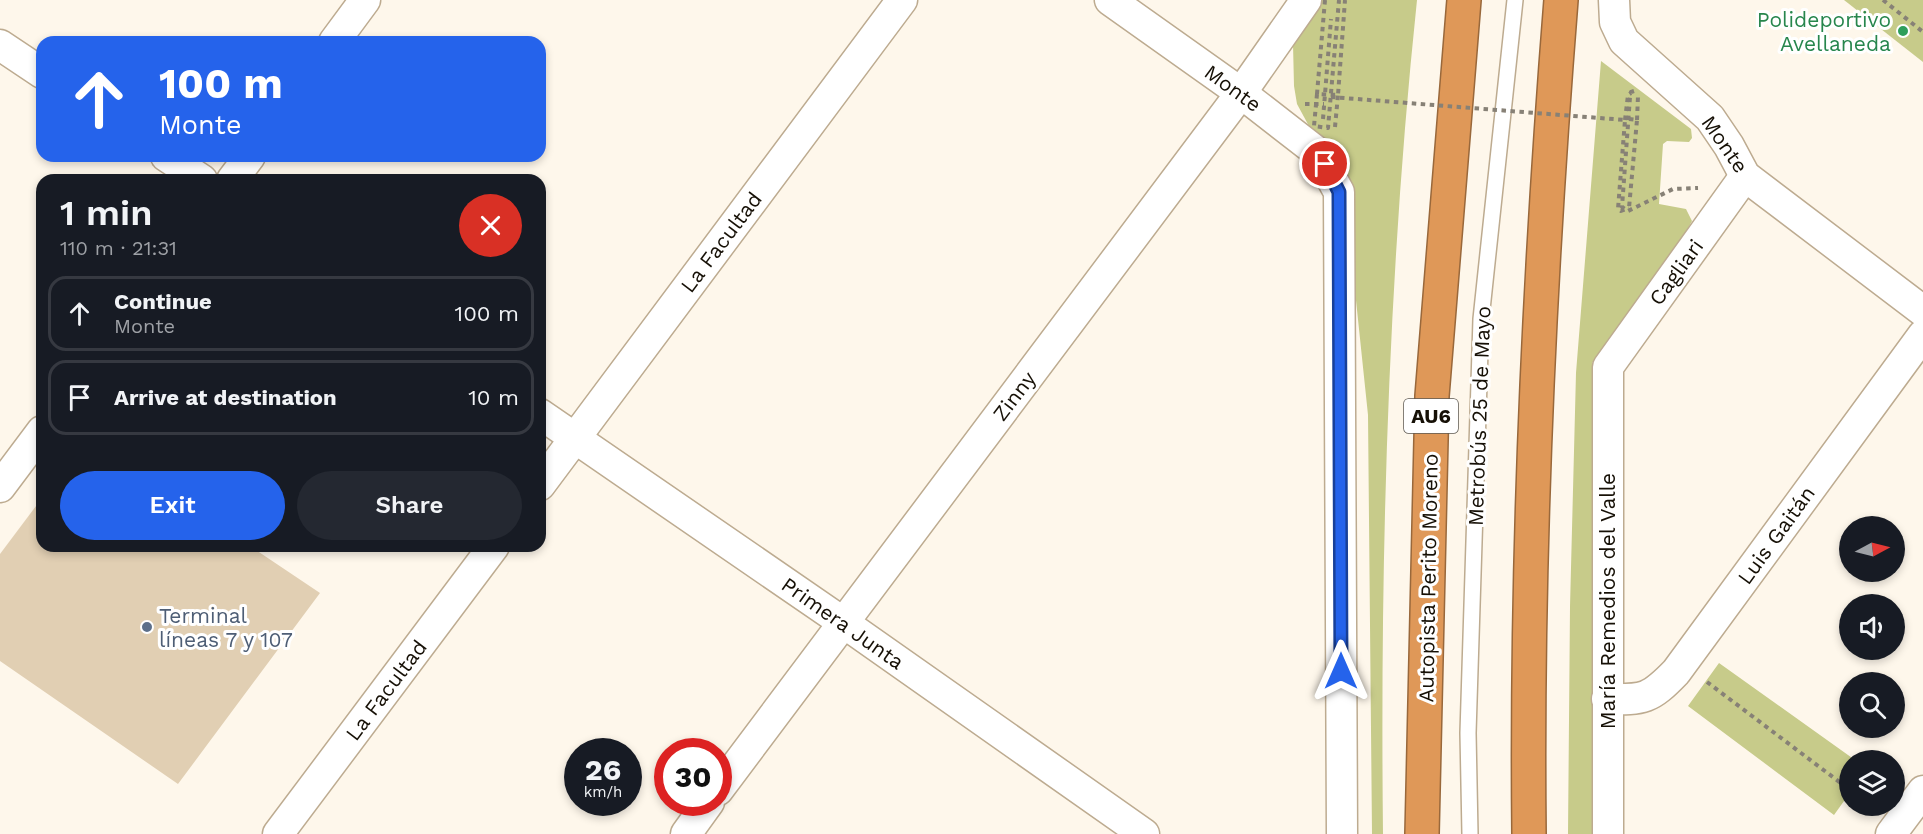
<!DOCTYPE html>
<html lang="en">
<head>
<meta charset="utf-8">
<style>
  :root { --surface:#171b24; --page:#242831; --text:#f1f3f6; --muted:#9ea1a6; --line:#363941; --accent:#2563eb }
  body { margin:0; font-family:"Work Sans",sans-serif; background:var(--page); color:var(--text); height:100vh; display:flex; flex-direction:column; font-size:22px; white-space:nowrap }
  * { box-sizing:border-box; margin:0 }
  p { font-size:20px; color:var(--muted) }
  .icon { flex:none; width:33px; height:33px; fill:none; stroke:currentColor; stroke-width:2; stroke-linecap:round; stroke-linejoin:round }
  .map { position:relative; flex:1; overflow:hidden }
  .side { position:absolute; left:36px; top:174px; width:510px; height:378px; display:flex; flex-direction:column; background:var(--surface); border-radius:18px; box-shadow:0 3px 9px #0003 }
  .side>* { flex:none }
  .hud { position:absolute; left:36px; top:36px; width:510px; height:126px; border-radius:18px; box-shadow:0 3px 9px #0003; background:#2563eb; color:#fff; overflow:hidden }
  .needle { width:39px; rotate:83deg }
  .fabs { position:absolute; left:1839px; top:516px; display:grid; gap:12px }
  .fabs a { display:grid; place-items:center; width:66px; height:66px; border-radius:50%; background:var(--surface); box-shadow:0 3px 9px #0003; font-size:30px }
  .speed { position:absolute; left:564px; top:738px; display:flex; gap:12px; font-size:30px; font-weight:700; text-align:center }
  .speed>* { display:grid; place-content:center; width:78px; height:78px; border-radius:50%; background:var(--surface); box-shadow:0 3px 9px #0003; line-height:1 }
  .speed small { font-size:15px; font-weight:400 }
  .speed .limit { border:9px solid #d22; background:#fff; color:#111 }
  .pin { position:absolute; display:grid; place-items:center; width:51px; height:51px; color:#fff; margin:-26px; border:3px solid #fff; border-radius:50%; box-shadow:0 2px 6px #0007 }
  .me { position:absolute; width:66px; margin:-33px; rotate:0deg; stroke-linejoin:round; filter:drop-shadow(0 0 4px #0008) }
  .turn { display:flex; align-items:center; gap:21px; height:126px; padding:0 24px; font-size:27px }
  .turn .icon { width:78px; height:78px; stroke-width:2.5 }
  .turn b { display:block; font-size:42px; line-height:51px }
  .round { display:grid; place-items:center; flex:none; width:63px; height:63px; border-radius:32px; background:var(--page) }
  .overview { display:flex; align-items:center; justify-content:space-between; height:102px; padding:0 24px }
  h1 { font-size:36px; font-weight:600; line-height:45px }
  .primary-button { display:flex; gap:12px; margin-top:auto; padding:12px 24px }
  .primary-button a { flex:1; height:69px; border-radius:36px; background:var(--accent); color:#fff; font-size:24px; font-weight:600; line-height:69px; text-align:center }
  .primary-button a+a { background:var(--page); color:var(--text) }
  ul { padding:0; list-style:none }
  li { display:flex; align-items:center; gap:18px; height:75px; margin:0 12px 9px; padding:0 12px; border:3px solid var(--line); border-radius:18px }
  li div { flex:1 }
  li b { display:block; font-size:22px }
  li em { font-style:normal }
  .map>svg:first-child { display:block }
  .green { fill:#c7cb8a }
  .building { fill:#e1cfb3 }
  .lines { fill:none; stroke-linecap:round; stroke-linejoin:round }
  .service-casing { stroke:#bdab90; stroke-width:18 }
  .minor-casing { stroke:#bdab90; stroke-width:33 }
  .motorway-casing { stroke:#99683b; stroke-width:36 }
  .path { stroke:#878176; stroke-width:4; stroke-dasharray:4.5 4.5; stroke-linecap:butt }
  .service { stroke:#fff; stroke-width:15 }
  .minor { stroke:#fff; stroke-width:30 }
  .motorway { stroke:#df9858; stroke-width:33 }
  .path-bridge { stroke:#878176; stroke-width:4; stroke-dasharray:4.5 4.5; stroke-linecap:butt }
  .route-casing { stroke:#184099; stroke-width:15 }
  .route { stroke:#2563eb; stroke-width:10 }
  .leisure-dot { fill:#2e9e5b; stroke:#fff; stroke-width:2 }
  .service-dot { fill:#5c6f8a; stroke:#fff; stroke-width:2 }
  .labels { text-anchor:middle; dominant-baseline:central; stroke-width:6; stroke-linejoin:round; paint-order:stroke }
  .shield { fill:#fff; stroke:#5c5851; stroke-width:1.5 }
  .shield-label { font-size:20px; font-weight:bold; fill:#161006 }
  .leisure-label { font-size:21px; fill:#27864d; stroke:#fff; text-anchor:end }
  .street-label { font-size:21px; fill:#161006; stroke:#fff }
  .service-label { font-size:21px; fill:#4e5e75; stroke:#fff; text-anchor:start }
</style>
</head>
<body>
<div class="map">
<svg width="1923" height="834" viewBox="0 0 1923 834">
  <rect width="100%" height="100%" fill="#fef7eb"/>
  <g class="green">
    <path d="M1308,0h109c-29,276 -37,556 -34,834h-11l-4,-419 -20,-191 -38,-96 -13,-24 -3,-18 -1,-42z"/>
    <path d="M1844,0h79v62z"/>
    <path d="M1601,61l90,68 1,9 -3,4 -22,-1 -4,3 -4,60 27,5 6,12 -11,20 -89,122 3,73v398h-27l2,-227 6,-234z"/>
    <path d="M1719,663l136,97h-5l-1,34 -15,21 -146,-109z"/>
  </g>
  <path class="building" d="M42,498v48h208l70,47 -142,191 -178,-123v-107z"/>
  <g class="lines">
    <defs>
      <path id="service" d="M1470,834l-2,-101 13,-414 34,-319"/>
      <g id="minor">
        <path d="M1110,0l131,93 76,59 22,40 3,642"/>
        <path d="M1614,0l1,22 9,19 86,77 19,28 16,30 178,135"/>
        <path d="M334,42l31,-42"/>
        <path d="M0,45l42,28"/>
        <path d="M166,156l36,24"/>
        <path d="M232,180l18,-24"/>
        <path d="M540,414l304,209 300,211"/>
        <path d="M540,485l362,-485"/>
        <path d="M0,487l42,-56"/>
        <path d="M1607,699c37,1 43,0 69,-27l247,-337"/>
        <path d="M718,790l523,-697 65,-93"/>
        <path d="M278,834l216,-288"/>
        <path d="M686,834l23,-32"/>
        <path d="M1608,834v-467l137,-191"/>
        <path d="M1891,834l32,-43"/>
      </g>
      <g id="motorway">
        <path d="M1422,834l10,-438 32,-396"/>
        <path d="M1529,834c-3,-278 10,-557 32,-834"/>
      </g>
    </defs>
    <use href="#service" class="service-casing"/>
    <use href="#minor" class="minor-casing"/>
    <use href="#motorway" class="motorway-casing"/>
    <g class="path">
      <path d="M1883,0l40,32"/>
      <path d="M1634,91l-3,1 -1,5 -8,110 6,4 45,-22 25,-1"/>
      <path d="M1305,104h19"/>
      <path d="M1323,119l8,-100"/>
      <path d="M1629,119l8,1 -8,88"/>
      <path d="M1625,120l3,-25 3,-2"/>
      <path d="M1637,120l1,-24"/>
      <path d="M1335,127l3,-32"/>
      <path d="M1707,682l143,108"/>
    </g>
    <use href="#service" class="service"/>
    <use href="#minor" class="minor"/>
    <use href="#motorway" class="motorway"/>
    <g class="path-bridge">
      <path d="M1325,0l-8,94 21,1 7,-95"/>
      <path d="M1317,94l-3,32 14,2 11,-128"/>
      <path d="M1331,97l294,23 -7,89 3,2 8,-3"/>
    </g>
  </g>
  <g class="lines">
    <defs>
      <path id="route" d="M1325,164l14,28 2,479"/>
    </defs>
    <use href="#route" class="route-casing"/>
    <use href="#route" class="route"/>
  </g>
  <circle class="leisure-dot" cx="1903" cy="31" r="6"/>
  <circle class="service-dot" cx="147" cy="627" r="6"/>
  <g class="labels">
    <rect class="shield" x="1404" y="399" width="54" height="34" rx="4.5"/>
    <g class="shield-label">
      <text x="1431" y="416">AU6</text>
    </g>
    <g class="leisure-label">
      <text x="1891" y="19">Polideportivo<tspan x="1891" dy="24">Avellaneda</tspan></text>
    </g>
    <g class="street-label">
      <text transform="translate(1233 88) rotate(36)">Monte</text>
      <text transform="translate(1725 144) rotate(55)">Monte</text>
      <text transform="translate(721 242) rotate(-53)">La Facultad</text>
      <text transform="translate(1676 272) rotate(-54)">Cagliari</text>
      <text transform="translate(1014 396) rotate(-53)">Zinny</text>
      <text transform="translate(1479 416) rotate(-88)">Metrobús 25 de Mayo</text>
      <text transform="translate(1776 535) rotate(-54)">Luis Gaitán</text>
      <text transform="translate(1428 578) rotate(-89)">Autopista Perito Moreno</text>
      <text transform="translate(1607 601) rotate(-90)">María Remedios del Valle</text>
      <text transform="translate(843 623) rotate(35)">Primera Junta</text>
      <text transform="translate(386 690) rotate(-53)">La Facultad</text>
    </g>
    <g class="service-label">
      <text x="159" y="615">Terminal<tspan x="159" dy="24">líneas 7 y 107</tspan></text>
    </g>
  </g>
</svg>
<div class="fabs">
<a><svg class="needle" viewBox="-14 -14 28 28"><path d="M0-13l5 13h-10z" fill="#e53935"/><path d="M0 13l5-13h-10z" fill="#9ea1a6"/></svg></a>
<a><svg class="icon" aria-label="sound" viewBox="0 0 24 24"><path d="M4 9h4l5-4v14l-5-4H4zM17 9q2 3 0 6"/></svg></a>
<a><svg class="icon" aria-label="search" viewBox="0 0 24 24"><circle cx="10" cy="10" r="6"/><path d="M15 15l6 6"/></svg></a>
<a><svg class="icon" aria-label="layers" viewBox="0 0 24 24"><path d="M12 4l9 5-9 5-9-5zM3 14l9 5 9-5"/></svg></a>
</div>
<div class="speed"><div>26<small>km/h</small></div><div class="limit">30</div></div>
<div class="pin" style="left:1325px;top:164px;background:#d93025"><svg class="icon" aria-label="arrive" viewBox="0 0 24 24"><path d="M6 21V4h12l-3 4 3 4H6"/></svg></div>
<svg class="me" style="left:1341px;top:671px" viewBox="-20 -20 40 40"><path d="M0-17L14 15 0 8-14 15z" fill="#2563eb" stroke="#fff" stroke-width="4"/></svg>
<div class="hud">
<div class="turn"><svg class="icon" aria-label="ahead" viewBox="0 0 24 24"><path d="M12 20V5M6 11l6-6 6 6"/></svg><div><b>100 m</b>Monte</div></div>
</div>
<section class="side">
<div class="overview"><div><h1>1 min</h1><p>110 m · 21:31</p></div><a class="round" style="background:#d93025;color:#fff"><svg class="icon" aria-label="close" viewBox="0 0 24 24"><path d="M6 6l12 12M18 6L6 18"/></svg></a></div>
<ul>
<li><svg class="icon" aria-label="ahead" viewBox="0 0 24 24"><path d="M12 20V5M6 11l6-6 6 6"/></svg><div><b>Continue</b><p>Monte</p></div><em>100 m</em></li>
<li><svg class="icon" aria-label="arrive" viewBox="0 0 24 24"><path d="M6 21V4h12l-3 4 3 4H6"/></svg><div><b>Arrive at destination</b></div><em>10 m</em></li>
</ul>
<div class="primary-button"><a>Exit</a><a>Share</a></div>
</section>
</div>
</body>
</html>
